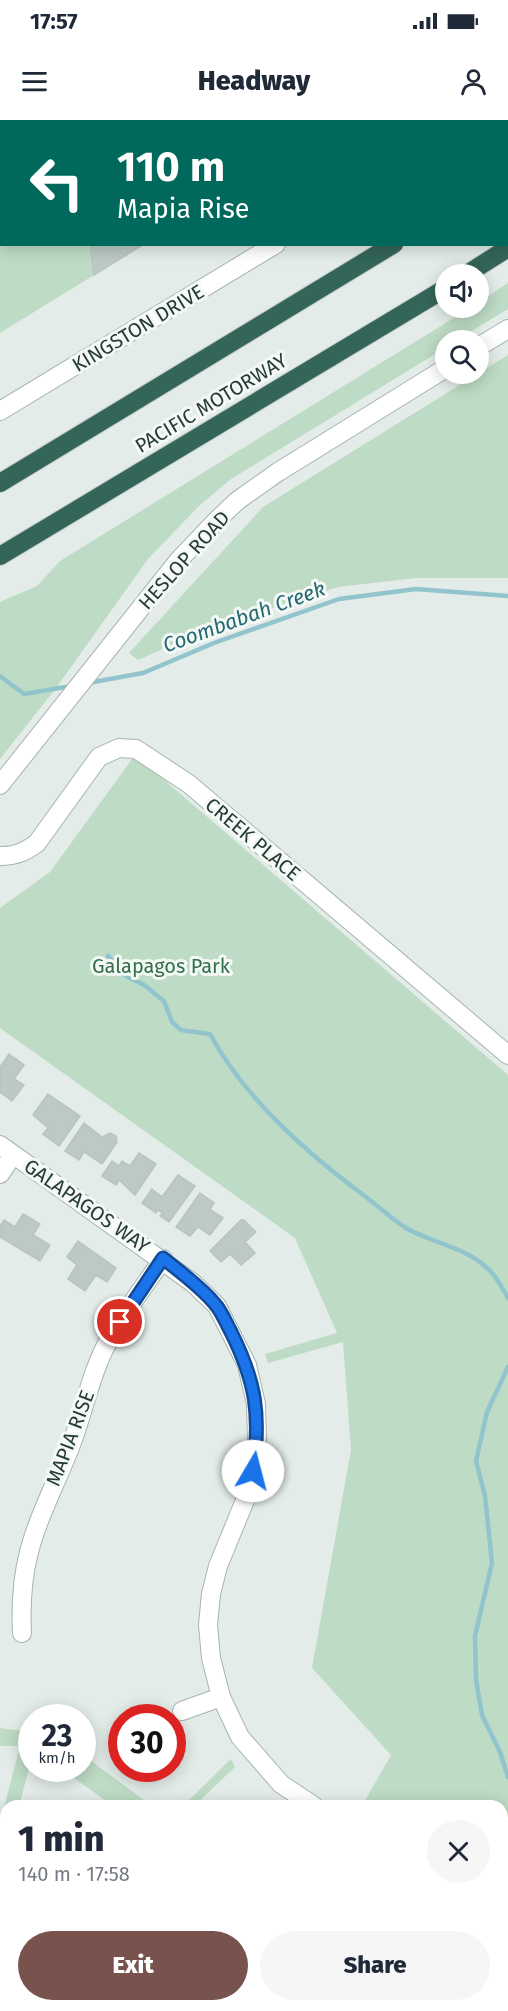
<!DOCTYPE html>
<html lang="en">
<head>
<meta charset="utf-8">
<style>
  :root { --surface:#fff; --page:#f6f6f7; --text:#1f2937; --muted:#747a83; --accent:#78524d }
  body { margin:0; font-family:"Fira Sans",sans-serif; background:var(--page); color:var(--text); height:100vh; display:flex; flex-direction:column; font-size:22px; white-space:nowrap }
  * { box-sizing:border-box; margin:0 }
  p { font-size:20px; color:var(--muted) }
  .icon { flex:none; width:33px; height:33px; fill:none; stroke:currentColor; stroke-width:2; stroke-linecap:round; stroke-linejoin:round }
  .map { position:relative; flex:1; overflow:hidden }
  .details { position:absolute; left:0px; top:1680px; width:508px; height:212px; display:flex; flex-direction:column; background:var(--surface); border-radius:18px 18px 0 0; box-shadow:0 3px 15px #0003 }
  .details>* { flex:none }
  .guide { position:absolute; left:0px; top:0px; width:508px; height:126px; box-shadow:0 3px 15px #0003; background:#00695c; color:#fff; overflow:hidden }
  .buttons { position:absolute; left:435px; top:144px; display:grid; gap:12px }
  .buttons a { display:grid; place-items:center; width:54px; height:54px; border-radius:50%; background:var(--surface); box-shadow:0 3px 15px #0003; font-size:30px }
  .speed { position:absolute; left:18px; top:1584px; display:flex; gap:12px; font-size:30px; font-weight:700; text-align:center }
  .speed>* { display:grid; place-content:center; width:78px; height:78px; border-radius:50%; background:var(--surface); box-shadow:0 3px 15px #0003; line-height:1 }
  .speed small { font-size:15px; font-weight:400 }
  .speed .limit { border:9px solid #d22; background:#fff; color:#111 }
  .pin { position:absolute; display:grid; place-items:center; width:51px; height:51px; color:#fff; margin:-26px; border:3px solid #fff; border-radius:50%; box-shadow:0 2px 6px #0007 }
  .me { position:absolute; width:66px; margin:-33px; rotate:8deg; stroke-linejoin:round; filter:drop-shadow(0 0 4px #0008) }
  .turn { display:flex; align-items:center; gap:21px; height:126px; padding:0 18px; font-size:27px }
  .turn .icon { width:78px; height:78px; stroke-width:2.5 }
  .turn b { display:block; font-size:42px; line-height:51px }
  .round { display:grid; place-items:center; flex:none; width:63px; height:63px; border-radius:32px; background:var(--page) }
  .overview { display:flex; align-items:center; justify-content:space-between; height:102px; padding:0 18px }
  h1 { font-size:36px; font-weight:800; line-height:45px }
  .button { display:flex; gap:12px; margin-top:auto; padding:12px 18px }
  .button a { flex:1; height:69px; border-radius:36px; background:var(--accent); color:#fff; font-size:24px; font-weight:800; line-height:69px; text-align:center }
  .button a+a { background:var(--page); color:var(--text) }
  .status { display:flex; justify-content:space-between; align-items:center; height:42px; padding:0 30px; background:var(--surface); direction:ltr }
  .status svg { height:16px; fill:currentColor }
  header { display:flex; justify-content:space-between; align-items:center; height:78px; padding:0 18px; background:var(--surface); font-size:27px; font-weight:800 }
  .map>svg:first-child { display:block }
  .green { fill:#bedbc5 }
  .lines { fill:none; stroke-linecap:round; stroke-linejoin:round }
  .stream { stroke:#91c4cc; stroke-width:4.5 }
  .building { fill:#bcc9c4; stroke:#b6c5be; stroke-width:1.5 }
  .minor-casing { stroke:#a6b4af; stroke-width:20 }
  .highway-casing { stroke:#c2c8c6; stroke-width:20 }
  .minor { stroke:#fff; stroke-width:18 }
  .highway { stroke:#336559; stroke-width:18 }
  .route-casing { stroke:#114b97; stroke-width:15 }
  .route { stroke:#1a73e8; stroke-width:10 }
  .labels { text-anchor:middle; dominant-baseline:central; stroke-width:6; stroke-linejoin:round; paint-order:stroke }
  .street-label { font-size:20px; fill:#253c35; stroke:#f4f9f6 }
  .park-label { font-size:20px; fill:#326f48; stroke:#f4f9f6 }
  .water-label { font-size:21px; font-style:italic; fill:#246872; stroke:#f4f9f6 }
</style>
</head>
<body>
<div class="status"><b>17:57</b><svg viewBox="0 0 49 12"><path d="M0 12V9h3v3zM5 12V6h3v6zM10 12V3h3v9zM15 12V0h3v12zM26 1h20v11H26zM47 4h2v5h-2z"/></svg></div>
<header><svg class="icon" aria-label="menu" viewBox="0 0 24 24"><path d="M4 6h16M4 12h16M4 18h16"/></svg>Headway<svg class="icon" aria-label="person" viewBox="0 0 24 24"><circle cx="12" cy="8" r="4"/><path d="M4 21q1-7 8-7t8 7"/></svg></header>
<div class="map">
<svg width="508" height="1891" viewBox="0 0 508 1891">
  <rect width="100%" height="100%" fill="#e3ece8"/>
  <g class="green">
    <path d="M0,0h80l-78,2v122l87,1 5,30 -94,58z"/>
    <path d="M508,163v26l-51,31h-11l-1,8 -214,131 -32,27 -51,53 -92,129 -56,71v-157l37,-16 23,-25 410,-253h8l1,-6z"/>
    <path d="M508,235v223h-92l-78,9 -126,40 -74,33 -9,-7 134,-146z"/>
    <path d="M135,635l373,320v833l-5,-4 -1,-98h-140l29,-51 -79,-87 39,-218 -8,-108 -75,21 -3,-9 72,-21 -42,-95 -295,-210v-120l50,-36z"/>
    <path d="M0,1608l31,4v29l-12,45h-13v47l-6,22v-52l20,-77h-20z"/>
    <path d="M83,1635l69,51h-39l-51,-37 20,-1z"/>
    <path d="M231,1639l4,8 -41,39h-11z"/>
    <path d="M323,1886h131v5h-136z"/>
  </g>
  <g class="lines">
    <g class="stream">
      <path d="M0,556l24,18 47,-8"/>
      <path d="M88,563l55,-10 71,-30 125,-44 77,-10 92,7"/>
      <path d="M108,836l18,20 18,9 20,16 8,21 9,8 29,4c35,65 97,119 156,163 13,10 26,22 40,31 26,15 59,19 81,40 9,7 15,20 21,30"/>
      <path d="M508,1247l-21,45 -11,49 9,35 7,67 -17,73 1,44 6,35 18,37 8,25"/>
      <path d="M502,1787l6,-8"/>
      <path d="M490,1886l1,5"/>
    </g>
  </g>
  <g class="building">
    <path d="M69,0h195v2h-194z"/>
    <path d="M90,124h54l-50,31z"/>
    <path d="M9,934l15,11 -10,14 10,6 -12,16 -12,-9v-25z"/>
    <path d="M48,974l32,22 -21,30 -16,-12 5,-6 -15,-13z"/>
    <path d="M84,1003l18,14 8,-4 6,3 1,6 -15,22 -18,-12 -5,8 -14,-9z"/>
    <path d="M139,1033l17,11 -21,31 -16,-15 -3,5 -14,-9 10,-15 7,5 3,-5 8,5z"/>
    <path d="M178,1055l17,11 -26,36 -9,-6 3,-3 -5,-3 -2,3 -14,-10 10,-14 10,8z"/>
    <path d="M200,1073l14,10 -4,6 13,9 -13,17 -12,-8 -8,9 -14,-9z"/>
    <path d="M23,1094l17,10 -7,11 17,10 -10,16 -40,-24v-11l4,-6 11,7z"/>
    <path d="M241,1100h3l12,12 -11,10 10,11 -14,12 -11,-11 -9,8 -11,-11z"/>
    <path d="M78,1121l38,27 -9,14 -11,-7 -11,16 -17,-12 9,-14 -10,-8z"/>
  </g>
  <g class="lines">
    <defs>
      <g id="minor">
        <path d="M438,0l1,2"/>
        <path d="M479,2l2,-2"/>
        <path d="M478,227l30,-18"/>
        <path d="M0,291l276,-167"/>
        <path d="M0,665l178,-224 39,-41 20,-19 41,-29 168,-104"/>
        <path d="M0,736c16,0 25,-4 37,-13l62,-86 20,-9 17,1 53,35 319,271"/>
        <path d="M0,1025l193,138 24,23 30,59 9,39 1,35 -4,32 -7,27 -28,68 -7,28 -3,31 3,33 10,39 19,40 41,47 33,22"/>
        <path d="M0,1054l13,-19"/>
        <path d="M22,1513c-4,-81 18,-112 47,-183 15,-37 21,-77 41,-112 15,-27 35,-53 53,-79"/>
        <path d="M182,1591l39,-14"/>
        <path d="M502,1807l6,4"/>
      </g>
      <g id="highway">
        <path d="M507,53l1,-1"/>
        <path d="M467,154l41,-26"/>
        <path d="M0,363l394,-239"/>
        <path d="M0,436l446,-268"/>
      </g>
    </defs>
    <use href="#minor" class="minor-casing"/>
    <use href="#highway" class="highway-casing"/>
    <use href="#minor" class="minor"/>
    <use href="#highway" class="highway"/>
  </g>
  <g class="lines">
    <defs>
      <path id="route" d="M120,1202l43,-64c18,15 37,28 52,46 7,8 11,19 16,28 25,50 30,83 22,139"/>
    </defs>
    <use href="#route" class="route-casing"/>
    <use href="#route" class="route"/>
  </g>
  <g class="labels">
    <g class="street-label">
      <text transform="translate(138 208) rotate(-31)">KINGSTON DRIVE</text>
      <text transform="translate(211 283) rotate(-31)">PACIFIC MOTORWAY</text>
      <text transform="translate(184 440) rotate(-48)">HESLOP ROAD</text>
      <text transform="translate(253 719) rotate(40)">CREEK PLACE</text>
      <text transform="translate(87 1086) rotate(35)">GALAPAGOS WAY</text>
      <text transform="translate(70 1318) rotate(-69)">MAPIA RISE</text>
    </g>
    <g class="park-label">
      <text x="161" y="846">Galapagos Park</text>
    </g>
    <g class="water-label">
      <text transform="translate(244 497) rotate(-20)">Coombabah Creek</text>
    </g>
  </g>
</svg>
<div class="buttons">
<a><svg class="icon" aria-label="sound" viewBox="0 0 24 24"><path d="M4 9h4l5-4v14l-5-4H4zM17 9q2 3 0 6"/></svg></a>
<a><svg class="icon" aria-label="search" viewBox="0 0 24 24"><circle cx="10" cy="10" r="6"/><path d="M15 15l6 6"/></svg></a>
</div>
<div class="speed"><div>23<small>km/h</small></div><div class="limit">30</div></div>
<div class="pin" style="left:120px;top:1202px;background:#d93025"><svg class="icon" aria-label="arrive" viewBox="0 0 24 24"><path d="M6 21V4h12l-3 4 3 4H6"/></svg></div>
<svg class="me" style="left:253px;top:1351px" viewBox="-20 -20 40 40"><circle r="19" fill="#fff"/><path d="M0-13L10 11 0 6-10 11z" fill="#1a73e8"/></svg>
<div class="guide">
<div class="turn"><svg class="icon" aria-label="left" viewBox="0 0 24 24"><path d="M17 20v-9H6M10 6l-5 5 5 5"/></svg><div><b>110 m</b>Mapia Rise</div></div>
</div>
<section class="details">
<div class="overview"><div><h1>1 min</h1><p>140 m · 17:58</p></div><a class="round"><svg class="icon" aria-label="close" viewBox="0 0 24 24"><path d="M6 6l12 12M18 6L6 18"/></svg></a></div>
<div class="button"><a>Exit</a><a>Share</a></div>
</section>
</div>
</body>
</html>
